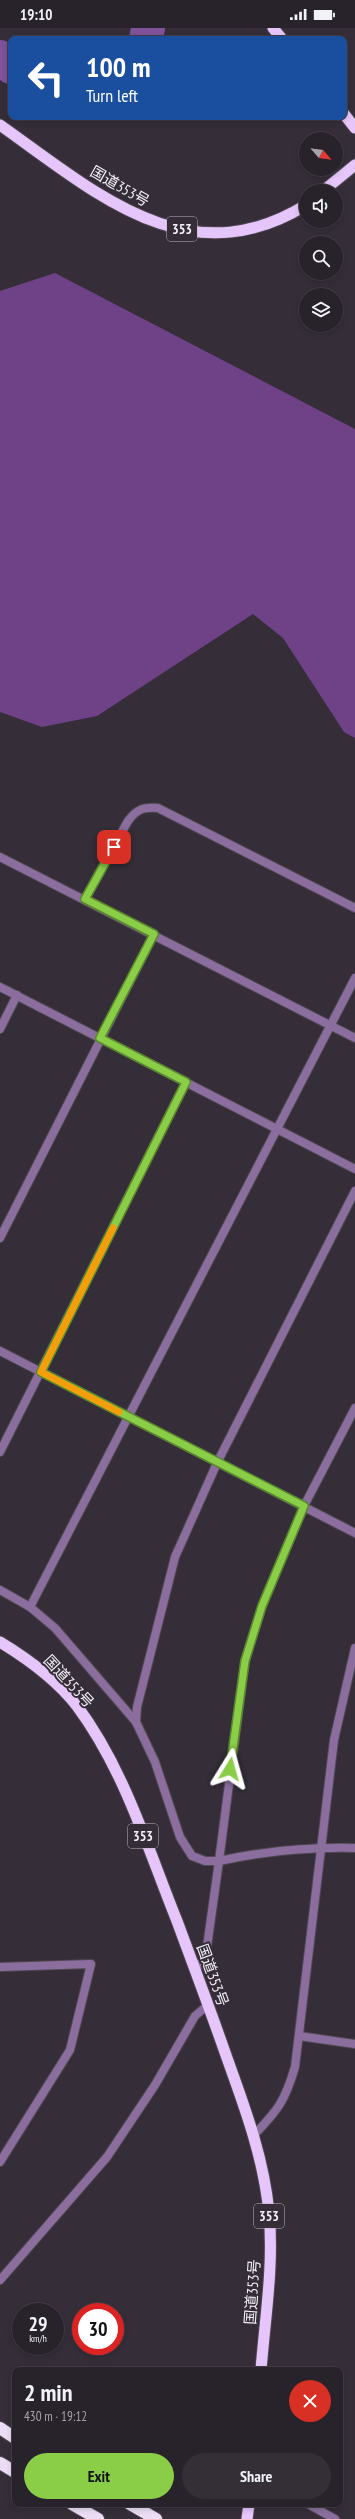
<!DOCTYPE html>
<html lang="en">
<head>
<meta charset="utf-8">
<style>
  :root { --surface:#28222b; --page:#342f37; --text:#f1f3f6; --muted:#a5a4a9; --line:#443f47; --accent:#8ace47 }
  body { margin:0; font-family:"PT Sans Narrow","Noto Sans JP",sans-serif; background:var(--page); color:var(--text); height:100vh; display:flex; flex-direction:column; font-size:15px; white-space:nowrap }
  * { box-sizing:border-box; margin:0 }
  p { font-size:13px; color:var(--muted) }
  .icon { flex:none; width:22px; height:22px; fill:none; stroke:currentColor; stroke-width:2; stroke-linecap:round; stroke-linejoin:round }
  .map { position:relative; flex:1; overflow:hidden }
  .drawer { position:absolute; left:12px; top:2339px; width:331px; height:140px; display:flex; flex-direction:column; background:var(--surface); border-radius:8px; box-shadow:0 2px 6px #0003,0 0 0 1px var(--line) }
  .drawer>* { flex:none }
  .hud { position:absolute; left:8px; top:8px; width:339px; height:84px; border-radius:8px; box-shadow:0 2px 6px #0003,0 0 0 1px var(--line); background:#1a4fa0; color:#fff; overflow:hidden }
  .needle { width:26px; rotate:118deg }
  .fabs { position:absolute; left:299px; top:104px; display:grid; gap:8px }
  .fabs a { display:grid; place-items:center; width:44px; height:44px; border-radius:50%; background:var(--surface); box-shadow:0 2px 6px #0003,0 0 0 1px var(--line); font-size:20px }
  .speed { position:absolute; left:12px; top:2275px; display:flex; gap:8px; font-size:20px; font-weight:700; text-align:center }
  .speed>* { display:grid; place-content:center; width:52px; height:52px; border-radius:50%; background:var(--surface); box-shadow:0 2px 6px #0003,0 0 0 1px var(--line); line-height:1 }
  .speed small { font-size:10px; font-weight:400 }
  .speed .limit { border:6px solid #d22; background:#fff; color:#111 }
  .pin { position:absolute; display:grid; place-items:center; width:34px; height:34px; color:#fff; margin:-17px; border-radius:8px; box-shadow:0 2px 6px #0006 }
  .me { position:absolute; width:44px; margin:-22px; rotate:8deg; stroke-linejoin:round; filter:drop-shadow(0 0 3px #0008) }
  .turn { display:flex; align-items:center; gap:14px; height:84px; padding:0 12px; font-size:18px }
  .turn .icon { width:52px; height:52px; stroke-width:2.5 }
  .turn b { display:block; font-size:28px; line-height:34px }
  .round { display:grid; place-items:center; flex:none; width:42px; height:42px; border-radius:21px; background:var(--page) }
  .overview { display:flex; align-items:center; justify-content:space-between; height:68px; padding:0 12px }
  h1 { font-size:24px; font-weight:700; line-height:30px }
  .button { display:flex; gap:8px; margin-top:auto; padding:8px 12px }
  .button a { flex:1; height:46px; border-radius:24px; background:var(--accent); color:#111; font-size:16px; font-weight:700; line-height:46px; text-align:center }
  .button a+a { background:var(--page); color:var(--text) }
  .status { display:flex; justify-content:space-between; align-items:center; height:28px; padding:0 20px; background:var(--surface); direction:ltr }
  .status svg { height:11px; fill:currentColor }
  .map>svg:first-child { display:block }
  .forest { fill:#6f4287 }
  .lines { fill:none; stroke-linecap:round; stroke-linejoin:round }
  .river { stroke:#7f5299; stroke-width:34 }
  .minor-casing { stroke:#504954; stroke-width:10 }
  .tertiary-casing { stroke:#504954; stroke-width:10 }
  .trunk-casing { stroke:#504954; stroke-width:13 }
  .motorway-casing { stroke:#504954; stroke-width:14 }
  .minor { stroke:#8c6e9e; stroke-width:8 }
  .tertiary { stroke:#8c6e9e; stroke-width:8 }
  .trunk { stroke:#e6c6fa; stroke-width:11 }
  .motorway { stroke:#ecddf5; stroke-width:12 }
  .route-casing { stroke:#5a862e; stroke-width:10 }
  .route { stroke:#8ace47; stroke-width:7 }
  .slow { stroke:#f59e0b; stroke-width:7 }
  .labels { text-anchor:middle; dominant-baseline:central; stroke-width:4; stroke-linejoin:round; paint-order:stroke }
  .shield { fill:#352e39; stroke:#bbb6be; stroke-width:1 }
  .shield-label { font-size:14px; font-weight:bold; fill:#f4f0f7 }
  .street-label { font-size:15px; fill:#f4f0f7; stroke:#352e39 }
</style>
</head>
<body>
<div class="status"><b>19:10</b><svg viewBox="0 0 49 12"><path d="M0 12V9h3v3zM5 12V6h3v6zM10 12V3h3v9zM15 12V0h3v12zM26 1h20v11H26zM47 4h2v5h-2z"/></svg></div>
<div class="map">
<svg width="355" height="2491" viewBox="0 0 355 2491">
  <rect width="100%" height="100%" fill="#352e39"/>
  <path class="forest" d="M55,245l300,156v309l-11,-6 -61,-94 -30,-24 -156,102 -55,11 -42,-15v-421z"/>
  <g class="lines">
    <g class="river">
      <path d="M146,11l2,-11"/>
      <path d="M0,29l11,10"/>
    </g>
    <defs>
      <g id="minor">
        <path d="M0,829l355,181"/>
        <path d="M85,871l43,-78c9,-12 15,-14 30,-13l197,100"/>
        <path d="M0,959l355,182"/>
        <path d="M0,1001l17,-34"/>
        <path d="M0,1210l154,-304"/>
        <path d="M0,1323l355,182"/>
        <path d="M355,1380l-51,98 -42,100 -17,55 -26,200c45,-10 89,-14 136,-13"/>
        <path d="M0,1424l186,-370"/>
        <path d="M0,1562l30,17 25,21 81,94 19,40 25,75 12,19 13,5h14l-13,93 -10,16"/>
        <path d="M30,1579l325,-629"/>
        <path d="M136,1694l1,-15 38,-150 42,-94 138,-272"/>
        <path d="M0,1939l91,-3 -21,86 -70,112"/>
        <path d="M299,2008l56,8"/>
        <path d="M0,2252l107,-123 48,-72 40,-69 13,-11"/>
        <path d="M308,2476l27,15"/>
      </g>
      <path id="tertiary" d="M254,2107c24,-25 31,-34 41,-68l39,-327 21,-92"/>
      <g id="trunk">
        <path d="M273,0l9,11"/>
        <path d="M344,86l11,14"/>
        <path d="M0,97c95,67 188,153 306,80"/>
        <path d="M323,163l32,-26"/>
        <path d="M0,1614c28,17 56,37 77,64 47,63 71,143 100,215 17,46 34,91 50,137 18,50 37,101 42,155 5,52 -4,105 -8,157"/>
        <path d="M247,2491l2,-15"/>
      </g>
      <g id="motorway">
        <path d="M0,2400l15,10"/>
        <path d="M0,2435l15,9"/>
        <path d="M72,2476l26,15"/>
        <path d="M130,2476l26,15"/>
      </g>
    </defs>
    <use href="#minor" class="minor-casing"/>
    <use href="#tertiary" class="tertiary-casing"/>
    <use href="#trunk" class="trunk-casing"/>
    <use href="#motorway" class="motorway-casing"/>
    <use href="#minor" class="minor"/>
    <use href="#tertiary" class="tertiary"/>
    <use href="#trunk" class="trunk"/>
    <use href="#motorway" class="motorway"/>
  </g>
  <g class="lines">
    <defs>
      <path id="route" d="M114,819l-29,52 69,35 -54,104 86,44 -145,290 263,134 -42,100 -17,55 -15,108"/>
    </defs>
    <use href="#route" class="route-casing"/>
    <use href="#route" class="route"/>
    <path class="slow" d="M113,1200l-72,144 78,40"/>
  </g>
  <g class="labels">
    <g class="shield">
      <rect x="167" y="189" width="30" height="24" rx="3"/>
      <rect x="128" y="1796" width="30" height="24" rx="3"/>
      <rect x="254" y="2176" width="30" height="24" rx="3"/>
    </g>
    <g class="shield-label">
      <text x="182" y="201">353</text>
      <text x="143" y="1808">353</text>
      <text x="269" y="2188">353</text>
    </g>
    <g class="street-label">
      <text transform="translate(120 158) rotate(30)">国道353号</text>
      <text transform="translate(69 1653) rotate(47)">国道353号</text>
      <text transform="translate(213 1947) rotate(70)">国道353号</text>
      <text transform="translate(252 2264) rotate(-86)">国道353号</text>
    </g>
  </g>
</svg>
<div class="fabs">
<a><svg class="needle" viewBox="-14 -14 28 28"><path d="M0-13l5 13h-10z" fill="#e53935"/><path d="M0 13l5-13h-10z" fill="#a5a4a9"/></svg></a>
<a><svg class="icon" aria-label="sound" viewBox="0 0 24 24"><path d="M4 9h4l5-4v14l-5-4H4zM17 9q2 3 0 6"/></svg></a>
<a><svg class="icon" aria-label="search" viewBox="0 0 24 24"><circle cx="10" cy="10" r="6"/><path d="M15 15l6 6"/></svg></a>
<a><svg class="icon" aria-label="layers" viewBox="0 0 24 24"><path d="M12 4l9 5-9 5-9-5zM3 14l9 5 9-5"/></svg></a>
</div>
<div class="speed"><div>29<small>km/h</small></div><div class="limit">30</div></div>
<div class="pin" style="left:114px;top:819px;background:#d93025"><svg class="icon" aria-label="arrive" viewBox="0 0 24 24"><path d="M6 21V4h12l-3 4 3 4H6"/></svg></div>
<svg class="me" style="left:230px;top:1741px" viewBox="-20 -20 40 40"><path d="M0-17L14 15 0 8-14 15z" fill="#8ace47" stroke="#fff" stroke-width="4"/></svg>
<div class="hud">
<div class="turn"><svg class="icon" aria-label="left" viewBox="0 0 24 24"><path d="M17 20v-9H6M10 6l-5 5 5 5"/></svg><div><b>100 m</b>Turn left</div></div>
</div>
<section class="drawer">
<div class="overview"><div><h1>2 min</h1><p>430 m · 19:12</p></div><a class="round" style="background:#d93025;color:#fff"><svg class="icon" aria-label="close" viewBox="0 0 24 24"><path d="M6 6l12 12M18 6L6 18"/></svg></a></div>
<div class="button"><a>Exit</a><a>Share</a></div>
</section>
</div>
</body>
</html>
